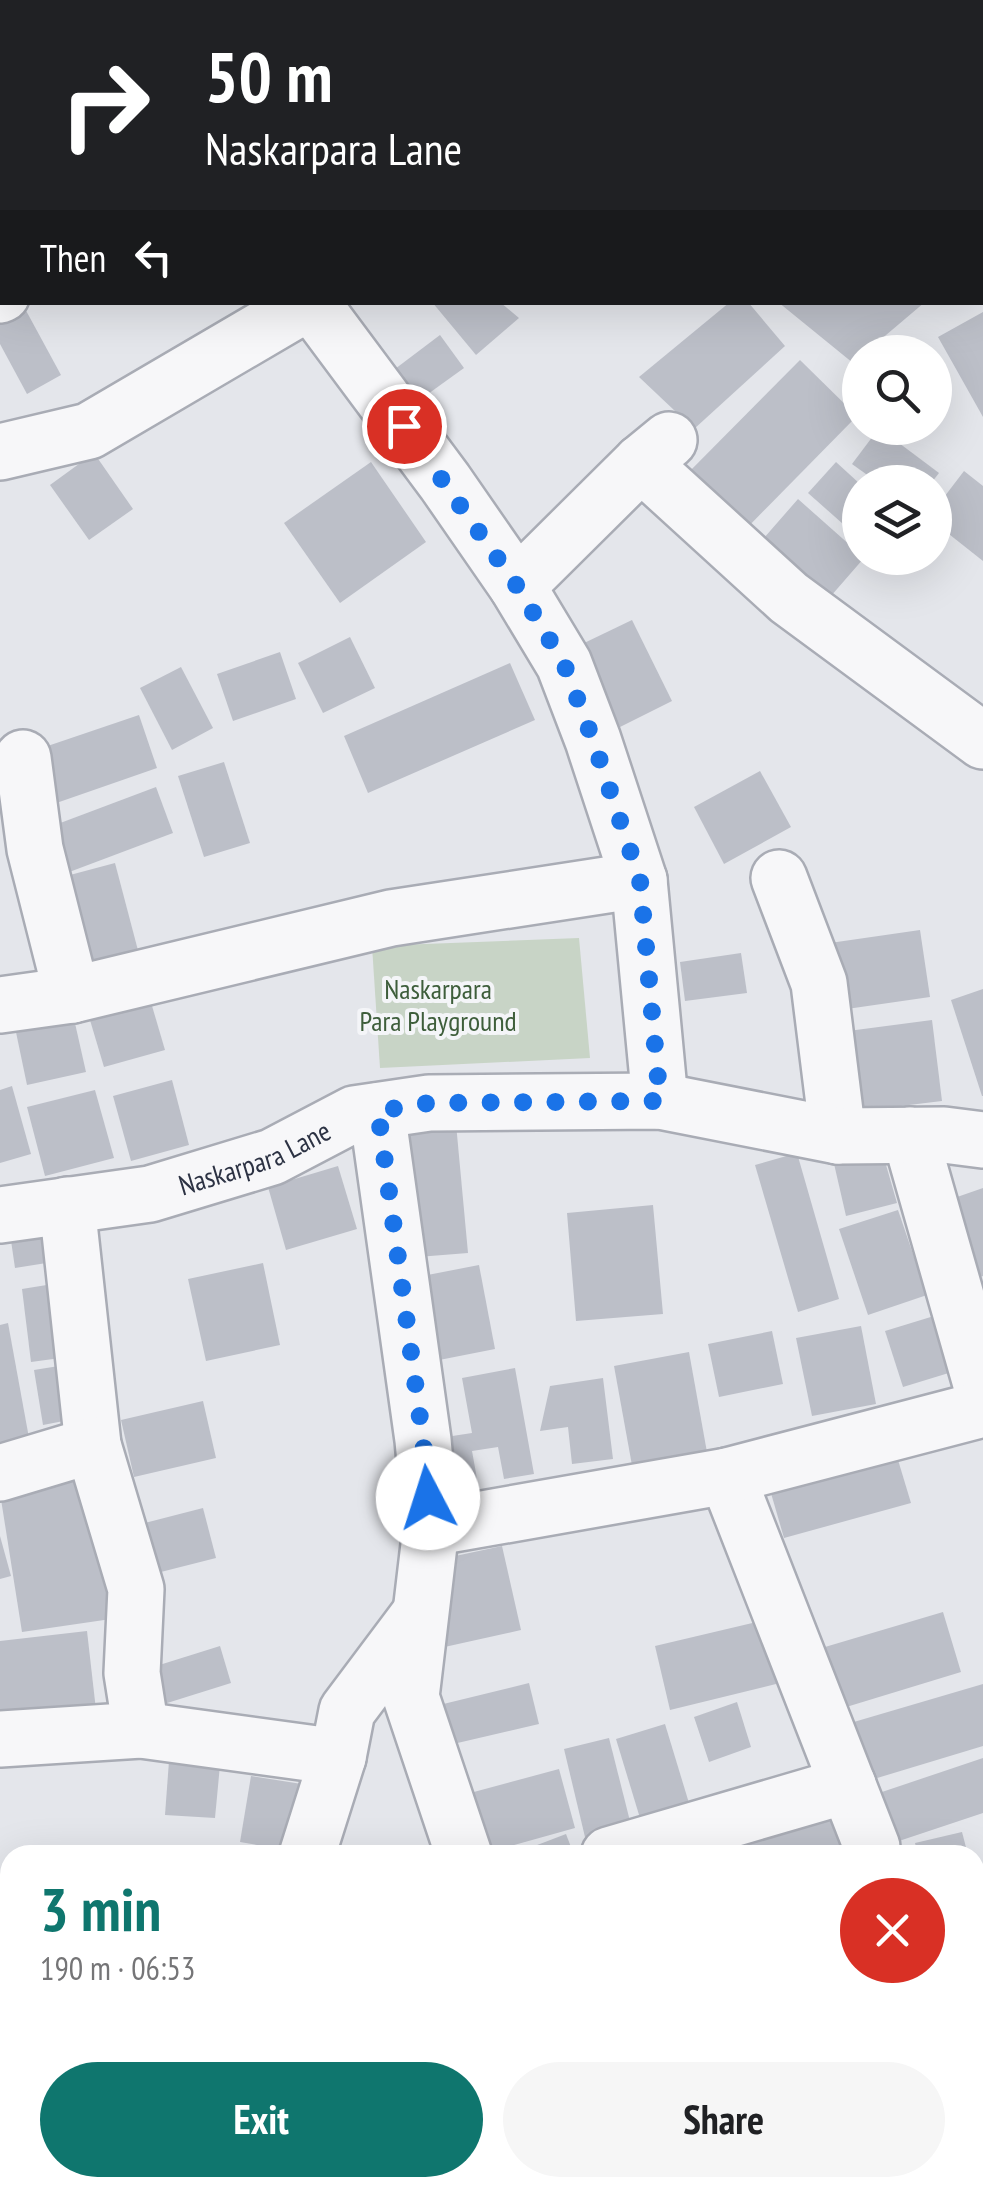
<!DOCTYPE html>
<html lang="en">
<head>
<meta charset="utf-8">
<style>
  :root { --surface:#fff; --page:#f6f6f6; --text:#202124; --muted:#757577; --accent:#0f766e }
  body { margin:0; font-family:"PT Sans Narrow",sans-serif; background:var(--page); color:var(--text); height:100vh; display:flex; flex-direction:column; font-size:38px; white-space:nowrap }
  * { box-sizing:border-box; margin:0 }
  p { font-size:32px; color:var(--muted) }
  .icon { flex:none; width:55px; height:55px; fill:none; stroke:currentColor; stroke-width:2; stroke-linecap:round; stroke-linejoin:round }
  .map { position:relative; flex:1; overflow:hidden }
  .sheet { position:absolute; left:0px; top:1845px; width:985px; height:352px; display:flex; flex-direction:column; background:var(--surface); border-radius:30px 30px 0 0; box-shadow:0 10px 40px #0002 }
  .sheet>* { flex:none }
  .hud { position:absolute; left:0px; top:0px; width:985px; height:305px; box-shadow:0 10px 40px #0002; background:#202124; color:#fff; overflow:hidden }
  .tools { position:absolute; left:842px; top:335px; display:grid; gap:20px }
  .tools a { display:grid; place-items:center; width:110px; height:110px; border-radius:50%; background:var(--surface); box-shadow:0 10px 40px #0002; font-size:50px }
  .pin { position:absolute; display:grid; place-items:center; width:85px; height:85px; color:#fff; margin:-42px; border:5px solid #fff; border-radius:50%; box-shadow:0 2px 10px #0007 }
  .me { position:absolute; width:110px; margin:-55px; rotate:355deg; stroke-linejoin:round; filter:drop-shadow(0 0 8px #0008) }
  .turn { display:flex; align-items:center; gap:35px; height:210px; padding:0 40px; font-size:45px }
  .turn .icon { width:130px; height:130px; stroke-width:2.5 }
  .turn b { display:block; font-size:70px; line-height:85px }
  .then { display:flex; align-items:center; height:95px; padding:0 40px; background:#0003; gap:20px; font-size:38px }
  .round { display:grid; place-items:center; flex:none; width:105px; height:105px; border-radius:52px; background:var(--page) }
  .head { display:flex; align-items:center; justify-content:space-between; height:170px; padding:0 40px }
  h1 { font-size:60px; font-weight:800; line-height:75px; color:var(--accent) }
  .button { display:flex; gap:20px; margin-top:auto; padding:20px 40px }
  .button a { flex:1; height:115px; border-radius:60px; background:var(--accent); color:#fff; font-size:40px; font-weight:800; line-height:115px; text-align:center }
  .button a+a { background:var(--page); color:var(--text) }
  .map>svg:first-child { display:block }
  .green { fill:#c8d4c6 }
  .building { fill:#bcbfc8 }
  .lines { fill:none; stroke-linecap:round; stroke-linejoin:round }
  .minor-casing { stroke:#a9acb5; stroke-width:60 }
  .minor { stroke:#f7f7f9; stroke-width:55 }
  .route { stroke:#1a73e8; stroke-width:18; stroke-dasharray:0 32.4 }
  .labels { text-anchor:middle; dominant-baseline:central; stroke-width:8; stroke-linejoin:round; paint-order:stroke }
  .park-label { font-size:28px; fill:#3e5e3b; stroke:#f4f5f8 }
  .street-label { font-size:28px; fill:#2c3243; stroke:#f4f5f8 }
</style>
</head>
<body>
<div class="map">
<svg width="983" height="2196" viewBox="0 0 983 2196">
  <rect width="100%" height="100%" fill="#e4e6eb"/>
  <path class="green" d="M579,938l11,120 -210,10 -8,-122z"/>
  <g class="building">
    <path d="M432,302h68l19,16 -43,37z"/>
    <path d="M730,302h18l37,44 -91,83 -55,-52z"/>
    <path d="M778,302h147l-59,50h-6v6l-7,5z"/>
    <path d="M23,305l38,70 -34,19 -27,-50v-27z"/>
    <path d="M983,312v105l-45,-80z"/>
    <path d="M440,335l24,33 -50,36 -23,-32z"/>
    <path d="M800,360l57,56 -118,120 -57,-57z"/>
    <path d="M879,428l60,45 -7,9h-55l-25,-18z"/>
    <path d="M94,453l39,56 -44,31 -39,-55z"/>
    <path d="M371,462l55,80 -86,61 -56,-80z"/>
    <path d="M836,462l24,22v55l-52,-46z"/>
    <path d="M964,471l19,15v75l-48,-38v-14z"/>
    <path d="M798,499l62,55v4h4l-40,46 -67,-58z"/>
    <path d="M632,620l40,81 -52,26 -40,-82z"/>
    <path d="M350,637l25,51 -52,25 -25,-50z"/>
    <path d="M280,652l16,47 -63,22 -16,-47z"/>
    <path d="M510,663l25,57 -167,73 -24,-57z"/>
    <path d="M181,667l32,61 -41,22 -32,-62z"/>
    <path d="M139,715l18,53 -115,40 -18,-54z"/>
    <path d="M224,762l26,81 -46,14 -26,-81z"/>
    <path d="M760,771l31,56 -67,37 -30,-57z"/>
    <path d="M156,787l17,46 -109,41 -17,-46z"/>
    <path d="M115,863l25,95 -60,16 -25,-95z"/>
    <path d="M920,930l10,67 -97,14 -10,-67z"/>
    <path d="M741,953l6,40 -62,8 -5,-39z"/>
    <path d="M145,982l20,68 -61,17 -20,-67z"/>
    <path d="M983,989v107h-1l-31,-96z"/>
    <path d="M70,1001l16,71 -59,13 -15,-72z"/>
    <path d="M932,1020l10,81 -99,12 -10,-80z"/>
    <path d="M172,1080l17,65 -58,16 -18,-65z"/>
    <path d="M12,1086l19,68 -31,9v-73z"/>
    <path d="M95,1090l19,68 -69,18 -18,-69z"/>
    <path d="M455,1113l13,140 -63,5 -13,-140z"/>
    <path d="M882,1151l15,52 -51,13 -14,-61z"/>
    <path d="M797,1153l42,146 -41,13 -43,-147z"/>
    <path d="M338,1166l19,63 -71,21 -18,-63z"/>
    <path d="M983,1188v88l-20,6 -26,-78z"/>
    <path d="M653,1205l10,109 -87,7 -9,-108z"/>
    <path d="M898,1210l29,85 -59,20 -29,-86z"/>
    <path d="M51,1213l8,48 -44,7 -7,-48z"/>
    <path d="M263,1263l17,82 -74,16 -18,-82z"/>
    <path d="M479,1265l16,84 -71,14 -17,-84z"/>
    <path d="M59,1283l9,74 -37,5 -9,-73z"/>
    <path d="M934,1316l18,56 -49,15 -18,-56z"/>
    <path d="M8,1323l21,115 -29,5v-118z"/>
    <path d="M861,1326l15,78 -64,12 -16,-78z"/>
    <path d="M772,1331l11,53 -64,13 -11,-53z"/>
    <path d="M689,1352l21,117 -75,13 -21,-116z"/>
    <path d="M65,1365l9,54 -31,6 -9,-55z"/>
    <path d="M515,1368l19,106 -30,5 -6,-32 -26,4 6,33 -23,4 -9,-51 26,-4 -10,-55z"/>
    <path d="M603,1378l10,81 -41,5 -4,-37 -28,4 10,-45z"/>
    <path d="M203,1401l13,57 -82,19 -13,-57z"/>
    <path d="M892,1440l19,63 -127,35 -18,-62z"/>
    <path d="M87,1463l24,156 -89,13 -22,-139z"/>
    <path d="M203,1508l13,50 -67,17 -12,-50z"/>
    <path d="M0,1536l11,40 -11,3z"/>
    <path d="M502,1546l19,84 -81,18 6,-90z"/>
    <path d="M943,1612l18,60 -118,36 -18,-61z"/>
    <path d="M765,1620l15,63 -110,27 -15,-64z"/>
    <path d="M87,1631l9,79 -96,11v-80z"/>
    <path d="M220,1646l11,37 -67,21 -11,-37z"/>
    <path d="M529,1683l10,41 -103,24 -9,-40z"/>
    <path d="M983,1684v62l-119,36 -17,-58z"/>
    <path d="M737,1702l14,45 -42,15 -15,-45z"/>
    <path d="M665,1724l27,89 -49,15 -27,-89z"/>
    <path d="M609,1738l22,87 -46,12 -21,-88z"/>
    <path d="M983,1758v55l-84,28 -17,-49z"/>
    <path d="M169,1761l51,4 -5,53 -50,-3z"/>
    <path d="M559,1769l16,59 -97,27 -19,-59z"/>
    <path d="M251,1776l57,9 -10,67 -58,-10z"/>
    <path d="M827,1794l19,61h-97l-10,-32z"/>
    <path d="M962,1832l6,23h-50l-3,-12z"/>
    <path d="M566,1834l8,21h-63z"/>
    <path d="M979,1988l4,15v20l-8,2v-36z"/>
    <path d="M50,2188h92l2,4 -13,4h-78z"/>
    <path d="M519,2188h21l3,8h-47z"/>
    <path d="M787,2188h91l1,8h-126z"/>
  </g>
  <g class="lines">
    <defs>
      <g id="minor">
        <path d="M118,0l1,2"/>
        <path d="M678,0l2,2"/>
        <path d="M189,2l2,-2"/>
        <path d="M545,2l4,-2"/>
        <path d="M960,2l3,-2"/>
        <path d="M0,295l2,-1"/>
        <path d="M311,302l134,180 72,104 47,78 29,76 46,140 21,221"/>
        <path d="M0,452l89,-21 220,-129"/>
        <path d="M641,463l148,135 194,143"/>
        <path d="M517,586l124,-123 28,-23"/>
        <path d="M23,758l12,91 37,146"/>
        <path d="M779,878l40,105 19,153"/>
        <path d="M0,1005l72,-10 319,-77 248,-38"/>
        <path d="M377,1111l46,329 8,88 -20,169 53,158"/>
        <path d="M910,1135l73,256"/>
        <path d="M67,1205l26,240 43,144 -4,84 9,57"/>
        <path id="s1" d="M0,1215l150,-21 122,-37 82,-43 75,-11 231,-2 178,35 106,-1 39,5"/>
        <path d="M0,1473l93,-28"/>
        <path d="M727,1476l145,371v8"/>
        <path d="M431,1528l296,-52 256,-67"/>
        <path d="M0,1739l141,-9 197,27"/>
        <path d="M307,1855l31,-98 9,-46 72,-96"/>
        <path d="M609,1855l239,-70"/>
        <path d="M975,1943l8,-2"/>
        <path d="M0,1974l10,-2"/>
        <path d="M975,2154l8,-1"/>
        <path d="M268,2188l5,8"/>
        <path d="M576,2188l3,8"/>
        <path d="M905,2188l2,8"/>
        <path d="M725,2196l42,-8"/>
      </g>
    </defs>
    <use href="#minor" class="minor-casing"/>
    <use href="#minor" class="minor"/>
  </g>
  <g class="lines">
    <path class="route" d="M404,426l113,160 47,78 29,76 47,140 20,221 -231,2 -51,8 45,329 5,58"/>
  </g>
  <g class="labels">
    <g class="park-label">
      <text x="438" y="988">Naskarpara<tspan x="438" dy="32">Para Playground</tspan></text>
    </g>
    <g class="street-label">
      <text stroke="none"><textPath href="#s1" startOffset="262">Naskarpara Lane</textPath></text>
    </g>
  </g>
</svg>
<div class="tools">
<a><svg class="icon" aria-label="search" viewBox="0 0 24 24"><circle cx="10" cy="10" r="6"/><path d="M15 15l6 6"/></svg></a>
<a><svg class="icon" aria-label="layers" viewBox="0 0 24 24"><path d="M12 4l9 5-9 5-9-5zM3 14l9 5 9-5"/></svg></a>
</div>
<div class="pin" style="left:404px;top:426px;background:#d93025"><svg class="icon" aria-label="arrive" viewBox="0 0 24 24"><path d="M6 21V4h12l-3 4 3 4H6"/></svg></div>
<svg class="me" style="left:428px;top:1498px" viewBox="-20 -20 40 40"><circle r="19" fill="#fff"/><path d="M0-13L10 11 0 6-10 11z" fill="#1a73e8"/></svg>
<div class="hud">
<div class="turn"><svg class="icon" aria-label="right" viewBox="0 0 24 24"><path d="M7 20v-9h11M14 6l5 5-5 5"/></svg><div><b>50 m</b>Naskarpara Lane</div></div>
<div class="then">Then<svg class="icon" aria-label="left" viewBox="0 0 24 24"><path d="M17 20v-9H6M10 6l-5 5 5 5"/></svg></div>
</div>
<section class="sheet">
<div class="head"><div><h1>3 min</h1><p>190 m · 06:53</p></div><a class="round" style="background:#d93025;color:#fff"><svg class="icon" aria-label="close" viewBox="0 0 24 24"><path d="M6 6l12 12M18 6L6 18"/></svg></a></div>
<div class="button"><a>Exit</a><a>Share</a></div>
</section>
</div>
</body>
</html>
